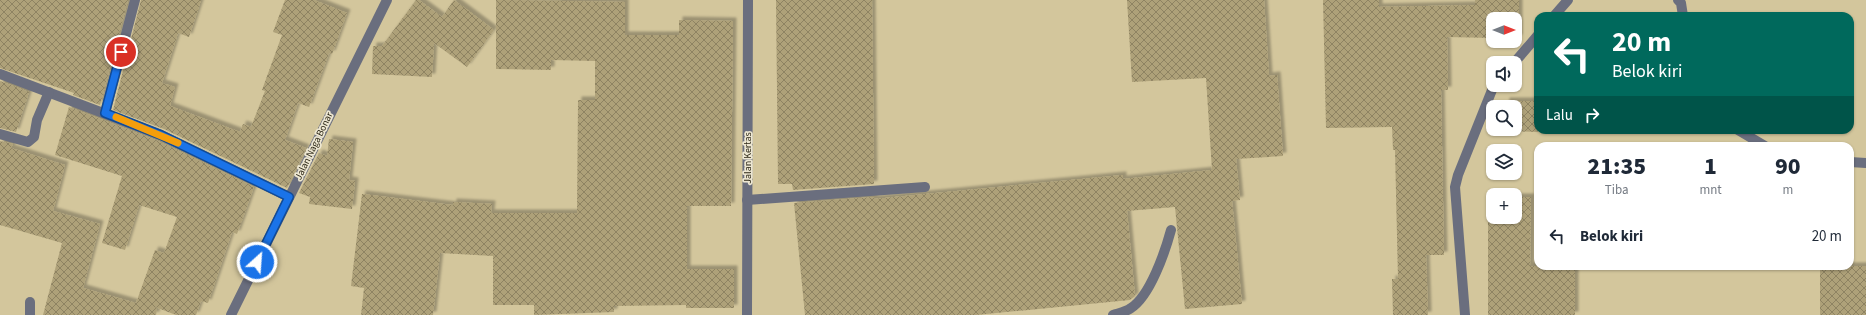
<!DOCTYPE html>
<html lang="id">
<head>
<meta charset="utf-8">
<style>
  :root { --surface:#fff; --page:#f2f2f3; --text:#1f2937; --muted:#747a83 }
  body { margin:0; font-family:"Source Sans 3",sans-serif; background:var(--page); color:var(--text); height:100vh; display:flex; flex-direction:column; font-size:15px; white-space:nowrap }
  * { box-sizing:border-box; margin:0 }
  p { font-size:13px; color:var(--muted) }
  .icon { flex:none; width:22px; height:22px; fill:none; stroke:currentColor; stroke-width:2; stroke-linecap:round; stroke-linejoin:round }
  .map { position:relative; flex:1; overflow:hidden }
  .details { position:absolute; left:1534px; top:142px; width:320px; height:128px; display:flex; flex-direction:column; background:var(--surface); border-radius:12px; box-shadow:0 1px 3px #0004 }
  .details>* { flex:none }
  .top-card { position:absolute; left:1534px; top:12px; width:320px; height:122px; border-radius:12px; box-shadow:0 1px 3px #0004; background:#00695c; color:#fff; overflow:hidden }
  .needle { width:26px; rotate:90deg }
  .fabs { position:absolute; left:1486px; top:12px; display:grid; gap:8px }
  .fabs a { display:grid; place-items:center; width:36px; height:36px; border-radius:8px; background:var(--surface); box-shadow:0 1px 3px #0004; font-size:20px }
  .pin { position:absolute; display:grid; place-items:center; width:34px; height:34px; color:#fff; margin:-17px; border:2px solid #fff; border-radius:50%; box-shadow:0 1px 4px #0007 }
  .me { position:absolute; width:44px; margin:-22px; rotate:26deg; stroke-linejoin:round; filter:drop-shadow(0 0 3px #0008) }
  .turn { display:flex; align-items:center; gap:14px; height:84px; padding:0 12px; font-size:18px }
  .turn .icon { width:52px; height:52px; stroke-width:2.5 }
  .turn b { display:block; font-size:28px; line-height:34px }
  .then { display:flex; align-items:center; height:38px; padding:0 12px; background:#0003; gap:8px; font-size:15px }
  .eta { display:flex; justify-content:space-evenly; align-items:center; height:68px; text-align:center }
  .eta b { font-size:24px; font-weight:800; line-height:28px }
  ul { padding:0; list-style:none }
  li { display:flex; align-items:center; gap:12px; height:52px; padding:0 12px }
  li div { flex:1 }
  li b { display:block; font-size:15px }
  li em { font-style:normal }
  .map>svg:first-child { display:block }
  .building { fill:url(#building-cross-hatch); filter:url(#shadow) }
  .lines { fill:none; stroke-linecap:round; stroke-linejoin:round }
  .minor { stroke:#6a6e7e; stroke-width:10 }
  .route-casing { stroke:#114b97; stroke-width:10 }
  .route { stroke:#1a73e8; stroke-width:7 }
  .slow { stroke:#f59e0b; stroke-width:7 }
  .labels { text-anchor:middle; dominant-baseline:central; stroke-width:3.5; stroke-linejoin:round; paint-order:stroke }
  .street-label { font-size:10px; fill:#2b2616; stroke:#ede7d2 }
</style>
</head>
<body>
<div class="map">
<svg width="1866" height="315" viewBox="0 0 1866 315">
  <defs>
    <pattern id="building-cross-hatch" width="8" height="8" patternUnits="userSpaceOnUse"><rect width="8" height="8" fill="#aea179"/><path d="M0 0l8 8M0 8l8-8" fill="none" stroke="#8e8362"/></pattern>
    <filter id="shadow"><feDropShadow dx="3.5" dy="-3.5" stdDeviation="1" flood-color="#0004"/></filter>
  </defs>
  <rect width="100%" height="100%" fill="#d3c69c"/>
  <g class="building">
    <path d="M0,0h128l-28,105 -27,-10 1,-2 -74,-25z"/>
    <path d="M141,0h60l-12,37 -11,-4 -16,50 13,4 -5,19 70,26 3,-8 8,3 14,-36 -3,-1 20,-55 -9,-3 12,-32h29l33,13 -15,41 -3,-1 -20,54 -11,-4 -13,37 21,8 -19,40 -123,-59 -51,-19z"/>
    <path d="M416,0h3l23,17 12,-17 40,30 -27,37 -33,-24 -2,34 -60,-3 1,-28h9z"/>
    <path d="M496,0l129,2v33h54v-15l54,1 -2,185h-44v63h47v39h-48v-3l-72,1v6l-80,3v-10h-41v-49l-53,-3 -7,62h-72l3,-27 -13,-2 11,-92 91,11v-3l39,2 -1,9h86l1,-113h17v-39l-44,-1v10l-55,-1z"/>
    <path d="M776,0h96l2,184 -81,6 -1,-6h-14z"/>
    <path d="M1127,0h137l5,76 8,-1 6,81 -47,3 4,41 -8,1 10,103 -57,5 -10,-102 -48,4 8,85 -5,4 -154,15h-171l-11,-112 80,-6v2l249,-24v4l89,-9 -6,-92 -74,4z"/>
    <path d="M1323,0h56v7l96,-2v-5h44v38h-4v-19h-22v19l-46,-1 1,53h-7l3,165h-18l2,60h-35l-1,-36h6l-3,-129h-2l-1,-23 -66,1z"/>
    <path d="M0,81l29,11 -13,40 -16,-4z"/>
    <path d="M1506,101h32v31l-33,-1v-2h10v-22h-9z"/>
    <path d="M69,107l89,34 96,46 -17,47 -5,-2 -24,71 -7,-2 -5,14h-20l-21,-8 2,3 -1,5h-113l19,-72 -62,-18v-84l13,3 -2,4 54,17 -12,46 47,13 -17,64 53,15 19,-53 9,3 13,-36 -38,-12 -14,45 -23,-7 20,-67 -67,-21z"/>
    <path d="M329,139l24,3 -4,38 6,1 -3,28 -43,-5 1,-7 -11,-4 20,-40 8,3z"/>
    <path d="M1488,197h5v20h22v-20h16l-1,69h45v49h-87z"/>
    <rect x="1820" y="266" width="46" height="49"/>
  </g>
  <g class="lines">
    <g class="minor">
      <path d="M1678,0l3,3 2,13"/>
      <path d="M1554,16l14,-16"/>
      <path d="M1514,63l24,-28"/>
      <path d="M0,74l161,61 128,62"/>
      <path d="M105,113l30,-113"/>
      <path d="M1738,130l27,16"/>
      <path d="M0,134l28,8 6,-5 3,-17 12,-28"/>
      <path d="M1850,162l16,1"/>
      <path d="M747,200l178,-13"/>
      <path d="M30,302v13"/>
      <path d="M231,315l156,-315"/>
      <path d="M747,315l1,-315"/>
      <path d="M1113,315c6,-2 13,-3 18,-7 19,-12 34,-56 40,-78"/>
      <path d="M1465,315l-10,-128 3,-12 34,-85 3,-5"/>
    </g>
  </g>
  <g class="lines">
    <defs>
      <path id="route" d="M121,52l-16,61 56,22 128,62 -32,65"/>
    </defs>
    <use href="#route" class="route-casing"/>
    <use href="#route" class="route"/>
    <path class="slow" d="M116,117l62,26"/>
  </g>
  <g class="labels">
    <g class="street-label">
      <text transform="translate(314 146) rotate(-64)">Jalan Naga Bonar</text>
      <text transform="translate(748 158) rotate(-90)">Jalan Kertas</text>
    </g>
  </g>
</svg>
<div class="fabs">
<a><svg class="needle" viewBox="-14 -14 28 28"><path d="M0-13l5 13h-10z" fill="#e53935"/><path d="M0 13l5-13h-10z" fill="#747a83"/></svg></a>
<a><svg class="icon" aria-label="sound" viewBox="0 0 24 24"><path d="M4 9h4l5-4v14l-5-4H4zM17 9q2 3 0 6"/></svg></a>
<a><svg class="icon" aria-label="search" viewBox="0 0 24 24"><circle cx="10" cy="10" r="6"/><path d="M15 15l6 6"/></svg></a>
<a><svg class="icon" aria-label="layers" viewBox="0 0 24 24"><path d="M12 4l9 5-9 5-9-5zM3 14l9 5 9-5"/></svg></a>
<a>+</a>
</div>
<div class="pin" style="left:121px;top:52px;background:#d93025"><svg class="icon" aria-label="arrive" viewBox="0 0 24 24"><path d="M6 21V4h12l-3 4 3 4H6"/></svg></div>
<svg class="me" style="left:257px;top:262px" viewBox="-20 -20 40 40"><circle r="17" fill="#1a73e8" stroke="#fff" stroke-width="3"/><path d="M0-11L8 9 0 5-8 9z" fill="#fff"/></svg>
<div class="top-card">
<div class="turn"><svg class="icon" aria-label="left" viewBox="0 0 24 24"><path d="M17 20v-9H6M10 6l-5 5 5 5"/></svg><div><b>20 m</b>Belok kiri</div></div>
<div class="then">Lalu<svg class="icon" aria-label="right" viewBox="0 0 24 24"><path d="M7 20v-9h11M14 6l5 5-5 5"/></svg></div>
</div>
<section class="details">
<div class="eta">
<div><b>21:35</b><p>Tiba</p></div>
<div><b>1</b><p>mnt</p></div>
<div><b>90</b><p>m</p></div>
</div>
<ul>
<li><svg class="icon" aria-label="left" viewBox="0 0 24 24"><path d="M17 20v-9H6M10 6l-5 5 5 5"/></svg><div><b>Belok kiri</b></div><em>20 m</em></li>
</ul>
</section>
</div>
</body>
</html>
